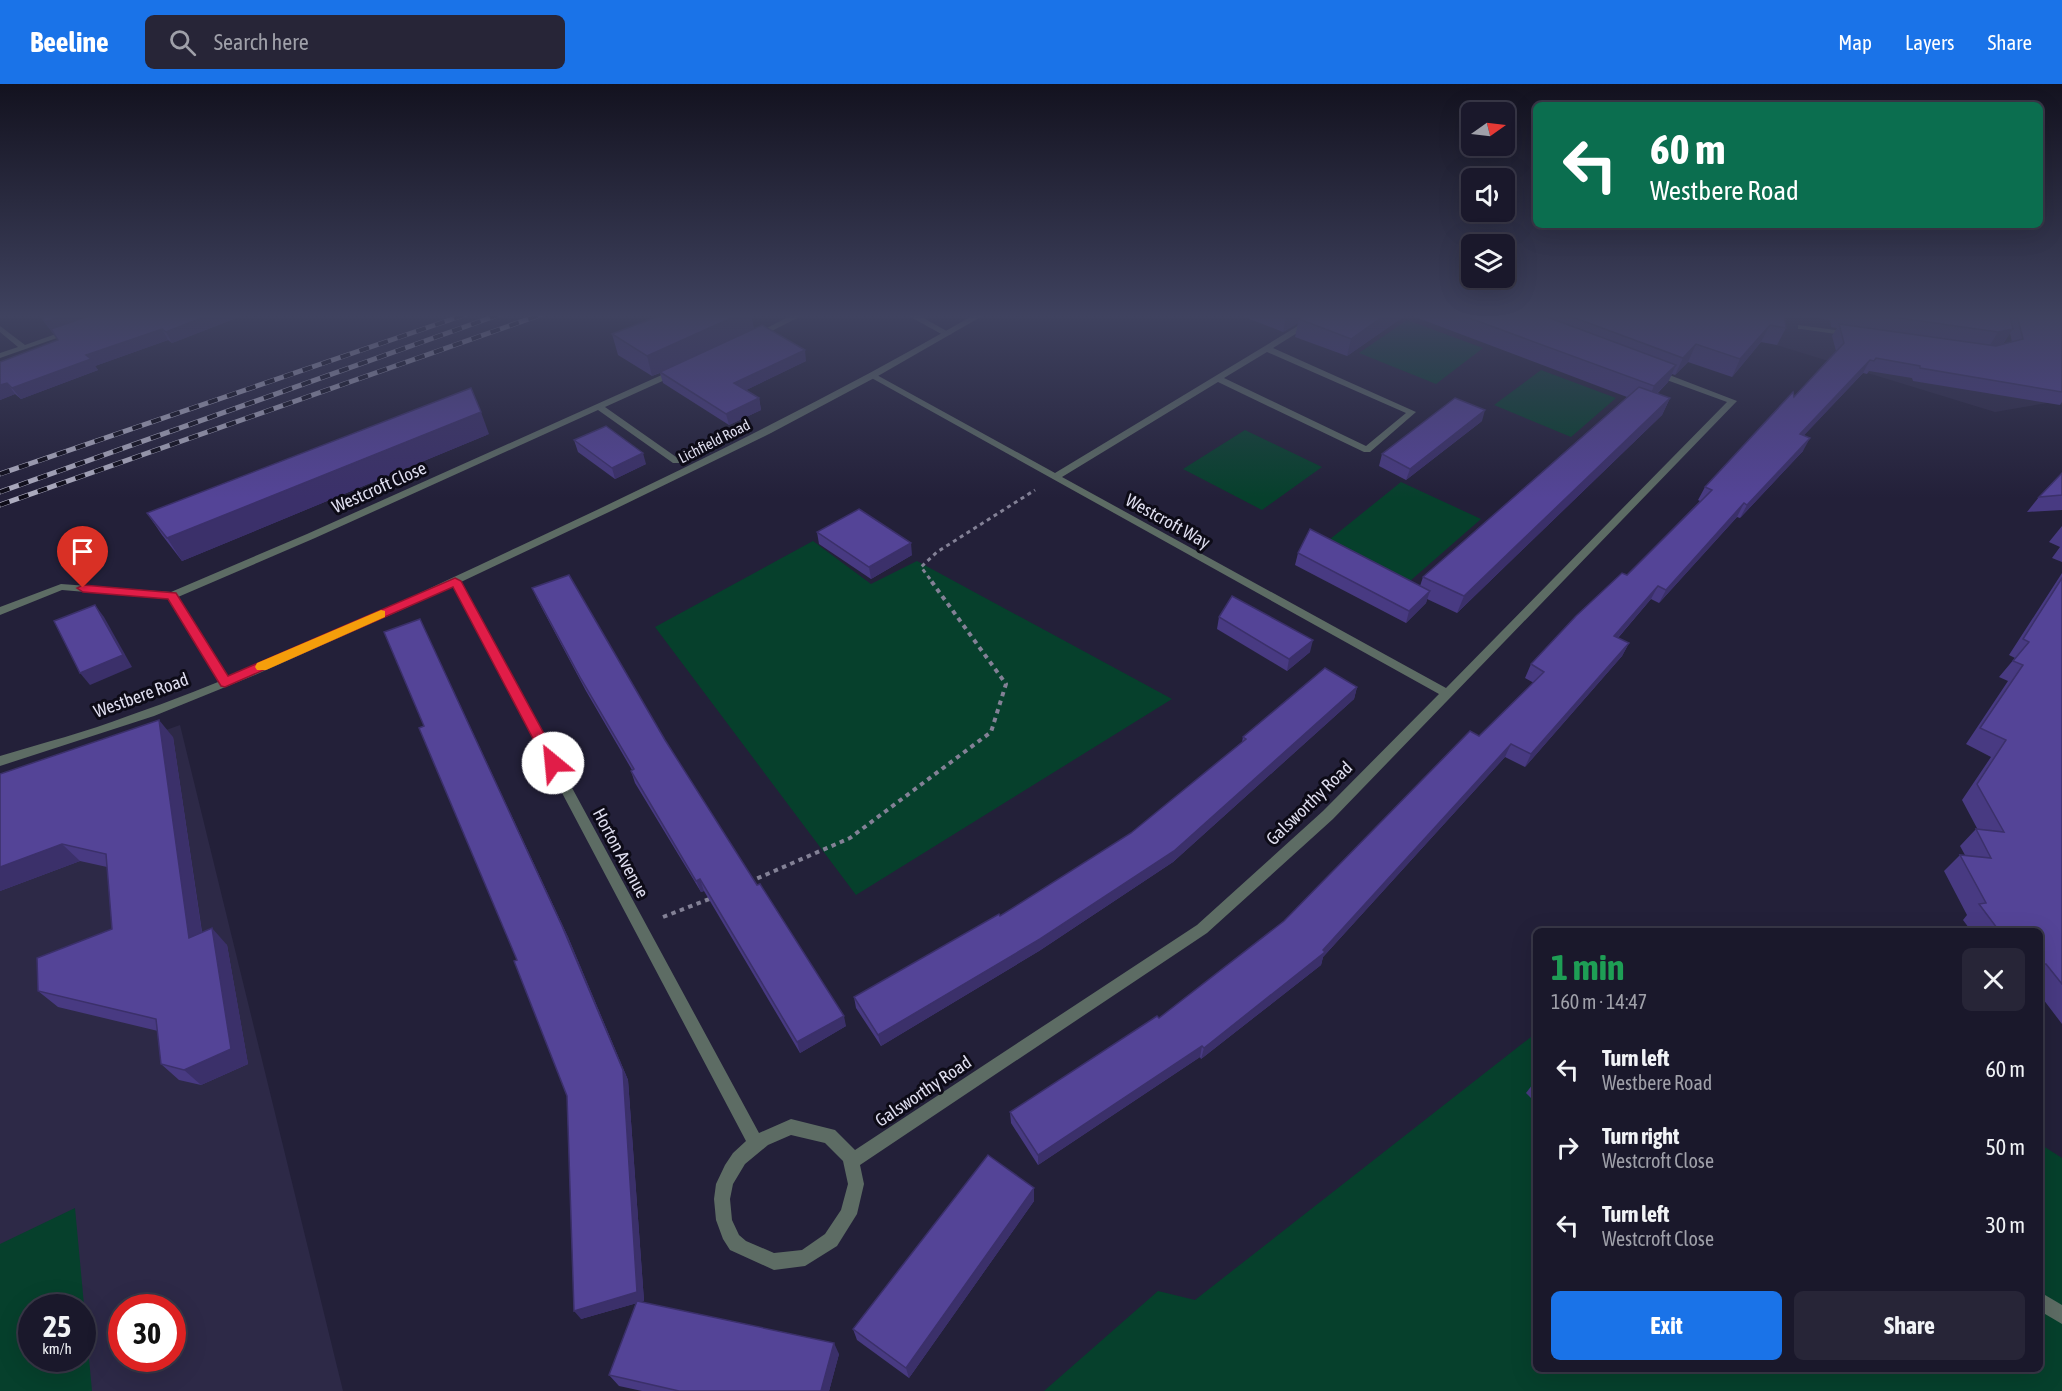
<!DOCTYPE html>
<html lang="en">
<head>
<meta charset="utf-8">
<style>
  :root { --surface:#1a182b; --page:#272537; --text:#f1f3f6; --muted:#9fa0a9; --line:#383747; --accent:#1a73e8 }
  body { margin:0; font-family:"Asap Condensed",sans-serif; background:var(--page); color:var(--text); height:100vh; display:flex; flex-direction:column; font-size:22px; white-space:nowrap }
  * { box-sizing:border-box; margin:0 }
  p { font-size:20px; color:var(--muted) }
  .icon { flex:none; width:33px; height:33px; fill:none; stroke:currentColor; stroke-width:2; stroke-linecap:round; stroke-linejoin:round }
  .map { position:relative; flex:1; overflow:hidden }
  .panel { position:absolute; left:1533px; top:844px; width:510px; height:444px; display:flex; flex-direction:column; background:var(--surface); border-radius:9px; box-shadow:0 6px 24px #0002,0 0 0 2px var(--line) }
  .panel>* { flex:none }
  .guide { position:absolute; left:1533px; top:18px; width:510px; height:126px; border-radius:9px; box-shadow:0 6px 24px #0002,0 0 0 2px var(--line); background:#0b6e4f; color:#fff; overflow:hidden }
  .needle { width:39px; rotate:76deg }
  .tools { position:absolute; left:1461px; top:18px; display:grid; gap:12px }
  .tools a { display:grid; place-items:center; width:54px; height:54px; border-radius:9px; background:var(--surface); box-shadow:0 6px 24px #0002,0 0 0 2px var(--line); font-size:30px }
  .speed { position:absolute; left:18px; top:1210px; display:flex; gap:12px; font-size:30px; font-weight:700; text-align:center }
  .speed>* { display:grid; place-content:center; width:78px; height:78px; border-radius:50%; background:var(--surface); box-shadow:0 6px 24px #0002,0 0 0 2px var(--line); line-height:1 }
  .speed small { font-size:15px; font-weight:400 }
  .speed .limit { border:9px solid #d22; background:#fff; color:#111 }
  .pin { position:absolute; display:grid; place-items:center; width:51px; height:51px; color:#fff; margin:-62px -26px; border-radius:50% 50% 50% 0; rotate:-45deg; box-shadow:0 0 6px #0007 }
  .pin .icon { rotate:45deg }
  .me { position:absolute; width:66px; margin:-33px; rotate:332deg; stroke-linejoin:round; filter:drop-shadow(0 0 4px #0008) }
  .turn { display:flex; align-items:center; gap:21px; height:126px; padding:0 18px; font-size:27px }
  .turn .icon { width:78px; height:78px; stroke-width:2.5 }
  .turn b { display:block; font-size:42px; line-height:51px }
  .round { display:grid; place-items:center; flex:none; width:63px; height:63px; border-radius:9px; background:var(--page) }
  .overview { display:flex; align-items:center; justify-content:space-between; height:102px; padding:0 18px }
  h1 { font-size:36px; font-weight:700; line-height:45px; color:#1e9e55 }
  .action { display:flex; gap:12px; margin-top:auto; padding:12px 18px }
  .action a { flex:1; height:69px; border-radius:9px; background:var(--accent); color:#fff; font-size:24px; font-weight:700; line-height:69px; text-align:center }
  .action a+a { background:var(--page); color:var(--text) }
  ul { padding:0; list-style:none }
  li { display:flex; align-items:center; gap:18px; height:78px; padding:0 18px }
  li div { flex:1 }
  li b { display:block; font-size:22px }
  li em { font-style:normal }
  header { display:flex; align-items:center; gap:36px; box-sizing:border-box; height:84px; padding:0 30px; background:var(--accent); color:#fff }
  header strong { font-size:28px }
  nav { display:flex; gap:33px; margin-inline-start:auto; font-size:21px }
  .search { width:420px; height:54px; background:var(--page); display:flex; align-items:center; gap:15px; box-sizing:border-box; padding:0 21px; border-radius:9px; color:var(--muted); font-size:22px }
  .map>svg:first-child { display:block }
  .built { fill:#2d2947; fill-rule:evenodd }
  .green { fill:#06402c; fill-rule:evenodd }
  .lines { fill:none; stroke-linecap:round; stroke-linejoin:round }
  .path-far1 { stroke:#838196; stroke-width:3; stroke-dasharray:4 4; stroke-linecap:butt }
  .path { stroke:#838196; stroke-width:4; stroke-dasharray:4.5 4.5; stroke-linecap:butt }
  .service { fill:#5d6c64; fill-rule:evenodd }
  .minor { fill:#5d6c64; fill-rule:evenodd }
  .tertiary { fill:#5d6c64; fill-rule:evenodd }
  .rail-casing { stroke:#aeadc0; stroke-width:5 }
  .rail { stroke:#0d0b17; stroke-width:4; stroke-dasharray:10; stroke-linecap:butt }
  .wall { fill:#483a82; fill-rule:evenodd }
  .shaded-wall { fill:#3b306a }
  .building { fill:#544497; stroke:#3b306a; stroke-width:1.5 }
  .route { fill:#e11d48; stroke:#92132f; stroke-width:1.5 }
  .slow { fill:#f59e0b }
  .labels { text-anchor:middle; dominant-baseline:central; stroke-width:6; stroke-linejoin:round; paint-order:stroke }
  .far-street-label { font-size:15px; fill:#deddee; stroke:#0d0b17 }
  .street-label { font-size:18px; fill:#deddee; stroke:#0d0b17 }
</style>
</head>
<body>
<header>
<strong>Beeline</strong>
<div class="search"><svg class="icon" aria-label="search" viewBox="0 0 24 24"><circle cx="10" cy="10" r="6"/><path d="M15 15l6 6"/></svg>Search here</div>
<nav><a>Map</a><a>Layers</a><a>Share</a></nav>
</header>
<div class="map">
<svg width="2062" height="1307" viewBox="0 0 2062 1307">
  <rect width="100%" height="100%" fill="#232039"/>
  <g class="built">
    <path d="M1678,231h384v90l-9,-3 -58,10z"/>
    <path d="M180,641l163,666h-343v-601zM32,1224h50v51h-50zM122,1224h50v51h-50z"/>
  </g>
  <g class="green">
    <path d="M1407,236l76,28 -47,36 -77,-31z"/>
    <path d="M1541,286l75,28 -45,39 -77,-32z"/>
    <path d="M1245,346l77,37 -60,43 -79,-41z"/>
    <path d="M1401,398l80,37 -71,62 -81,-41z"/>
    <path d="M813,457l58,43 46,-23 255,138 -316,196 -201,-268z"/>
    <path d="M1536,949v337h504v-226l22,14v233h-1018l114,-100 37,9z"/>
    <path d="M75,1124l17,183h-92v-147zM32,1224h50v51h-50z"/>
  </g>
  <g class="lines">
    <path class="path-far1" d="M930,495l-9,-12 16,-15 98,-62"/>
    <g class="path">
      <path d="M749,798l101,-44 141,-106 15,-48 -77,-106"/>
      <path d="M663,833l49,-19"/>
    </g>
    <path class="service" d="M2040,1208l22,13v19l-22,-13z"/>
    <g class="minor">
      <path d="M792,231h11l-43,22 -7,-2z"/>
      <path d="M907,231h11l34,19 -7,2z"/>
      <path d="M1316,231h10l-53,33 143,64 -46,40h-6l-146,-70 -156,95 384,211 281,-286 -74,-27v-4h6l78,30 -404,418 -126,114 -347,232 4,19 -7,30 -20,32 -32,20 -31,4 -44,-20 -7,-11 -7,-19 -2,-21 2,-15 9,-19 8,-12 13,-12 -296,-560 5,-3 5,3 299,552 32,-14 44,11 20,20 342,-225 126,-114 116,-117 -571,-318 7,-2 180,99zM1267,268l139,61 -40,33 -142,-68zM791,1051l34,8 18,18 5,23 -7,26 -16,24 -23,16 -28,3 -28,-12 -7,-6 -7,-15 -2,-21 3,-15 12,-20 23,-19z"/>
      <path d="M1798,241l52,7 4,2 -4,2 -49,-7h-3z"/>
      <path d="M0,242l25,19 42,-15 7,2 -74,26v-5l18,-6 -18,-15z"/>
      <path d="M675,285l4,3 -1,2 -73,33 74,52v4h-6l-75,-53 -283,128 -137,59 53,86 -2,3h-8l-52,-87 -107,-9 -62,25v-8l61,-23 110,8 136,-58z"/>
    </g>
    <path class="tertiary" d="M974,231h10l-106,61 -107,57 -162,79 -203,96 -151,67 -101,41 -154,50v-10c43,-13 86,-24 128,-40 134,-47 262,-109 390,-169 155,-72 308,-147 456,-232z"/>
    <defs>
      <g id="rail">
        <path d="M0,390l464,-159"/>
        <path d="M0,408l498,-177"/>
        <path d="M0,421l540,-190"/>
      </g>
    </defs>
    <use href="#rail" class="rail-casing"/>
    <use href="#rail" class="rail"/>
  </g>
  <g class="wall">
    <path d="M39,231h205l-72,28 -4,-3 -73,26 3,4 -77,29 -6,-5 -15,6v-38l58,-22z"/>
    <path d="M751,231l3,14 52,32 -60,29 13,8 2,12 -32,15 -66,-42 -3,-10 -8,3 -34,-21 -6,-21z"/>
    <path d="M1240,231h166l-59,41 -52,-19 3,-14 -15,9z"/>
    <path d="M1410,231h374l2,13 -9,17 -16,-3 -29,35 -44,-15 -13,13 -3,-1 -4,8 -11,12 13,4 -8,17 -205,198 -30,-14 -1,4 -20,20 -111,-58 3,-12 122,33 3,-9 204,-180z"/>
    <path d="M1799,231h263v87l-2,3 -147,-24 -1,-3 -43,-7 -2,3 -4,-1 -59,62 -1,16 -63,67 -3,-1 -78,86 -8,-4 -33,39 11,5 -7,13 -97,111 -20,-10 -182,200 -2,8 -120,94 -1,-2 -162,108 -27,-42 -1,-11 149,-94 125,-97 195,-185 55,-53 -9,-5 6,-14 96,-89 73,-74 -2,-1 7,-13 89,-90 42,-46 -4,-15 5,-8 -6,-1 -1,-7zM2010,249l2,9 -9,2z"/>
    <path d="M1482,337l-76,59 -27,-14 3,-12z"/>
    <path d="M489,350l-307,127 -20,-26 -15,-22z"/>
    <path d="M574,356l72,24 -31,15 -37,-27z"/>
    <path d="M2062,389v37l-35,2 12,-15z"/>
    <path d="M2062,442v36l-10,-4 8,-11 -11,-5z"/>
    <path d="M817,448l95,23 -41,24 -52,-35z"/>
    <path d="M2062,489v451l-22,-29v-63h-68l-9,-12 4,-5 -23,-44 16,-16h5l-5,-9 16,-17 2,1 -16,-30 29,-43 -25,-13 42,-63 -9,-4 16,-19 -6,-3z"/>
    <path d="M532,504l133,152 181,286 -46,27 -96,-162 -3,1 -66,-109 -4,-12 1,-1 -46,-79 -49,-92z"/>
    <path d="M1219,533l91,35 -23,19 -70,-42z"/>
    <path d="M420,535l148,318 60,143 16,221 -4,1 199,52 -10,37h-187l-23,-5 -10,-11 28,-72 -56,16 -14,-223 -50,-136 -93,-234z"/>
    <path d="M1357,603l-3,12 -181,163 -134,89 -158,95 -25,-38 -2,-11 146,-81 131,-83 111,-91 1,-5z"/>
    <path d="M173,653l29,195 25,13 21,119 -47,21 -22,-5 -18,-16 -3,-33 -100,-24 -20,-16 74,-62 -5,-62 -27,-6 -80,30v-117z"/>
    <path d="M1536,996v23l-10,-10z"/>
    <path d="M1034,1104v13l-125,177 -52,-38 -4,-11z"/>
  </g>
  <g class="shaded-wall">
    <path d="M65,231h38l-50,18 -8,-11z"/>
    <path d="M209,231h35l-72,28 -6,-11z"/>
    <path d="M738,231h13l3,15 -102,46 -5,-20z"/>
    <path d="M1286,231h25l-12,4 -1,4 -15,9z"/>
    <path d="M1385,231h21l-59,41 4,-17z"/>
    <path d="M1770,241l-9,17 -29,35 8,-18z"/>
    <path d="M162,245l6,11 -73,26 3,4 -77,29 -9,-11 74,-33z"/>
    <path d="M2013,245l-12,17 -14,4 11,-18z"/>
    <path d="M1696,260l-8,18 -13,13 8,-17z"/>
    <path d="M805,266l1,11 -70,34 -2,-12z"/>
    <path d="M1870,276l-7,13 -70,74 7,-13z"/>
    <path d="M1676,281l-8,17 -22,22 8,-18z"/>
    <path d="M7,299l8,11 -15,6v-15z"/>
    <path d="M759,314l2,12 -32,15 -3,-11z"/>
    <path d="M1670,314l-8,17 -205,198 7,-17z"/>
    <path d="M1485,326l-3,11 -76,59 4,-11z"/>
    <path d="M481,328l8,22 -307,127 -15,-23z"/>
    <path d="M1810,354l-7,13 -63,67 7,-13z"/>
    <path d="M643,369l3,11 -31,15 -3,-11z"/>
    <path d="M1744,419l-7,14 -78,86 7,-13z"/>
    <path d="M911,459l1,12 -41,24 -2,-12z"/>
    <path d="M1658,502l-7,13 -43,50 6,-13z"/>
    <path d="M1430,507l-4,12 -20,20 3,-12z"/>
    <path d="M95,521l9,12 28,50 -42,18 -10,-12z"/>
    <path d="M420,535l148,318 60,143 16,221 -63,18 -7,-8 63,-19z"/>
    <path d="M1313,556l-3,12 -23,19 2,-12z"/>
    <path d="M1629,559l-7,13 -97,111 6,-13z"/>
    <path d="M1357,603l-3,12 -181,163 -134,89 -158,95 -3,-11z"/>
    <path d="M159,636l14,17 32,217 -16,-16z"/>
    <path d="M1511,660l-6,13 -182,200 -2,8 -120,94 3,-11 119,-98z"/>
    <path d="M62,760l18,17 -80,30v-24z"/>
    <path d="M700,795l4,12 -3,1 -5,-11z"/>
    <path d="M212,844l15,17 21,119 -47,21 -17,-15z"/>
    <path d="M844,932l2,10 -46,27 -3,-11z"/>
    <path d="M1202,962l-2,11 -162,108v-10z"/>
    <path d="M1034,1104v13l-125,177 -3,-10z"/>
    <path d="M834,1259l5,11 -10,37h-8z"/>
  </g>
  <g class="building">
    <path d="M41,231h24l-20,7z"/>
    <path d="M91,231h118l-43,17 -4,-3 -76,26 5,4 -79,29 -5,-5 -7,2v-23l58,-22 -7,-11z"/>
    <path d="M661,231h77l-91,41 -35,-22z"/>
    <path d="M1305,231h80l-34,24 -52,-20z"/>
    <path d="M1461,231h81l134,50 -22,21z"/>
    <path d="M1567,231h217l2,13 -16,-3 -30,34 -44,-15 -13,14z"/>
    <path d="M1878,231h131l4,14 -15,3z"/>
    <path d="M2017,231h45v77l-142,-24v-2l-44,-8 -2,3 -4,-1 -70,74 10,4 -63,67 -3,-2 -78,87 -8,-4 -44,50 15,7 -98,111 -20,-10 -188,206 2,2 -121,96 -2,-2 -164,109 -28,-43 147,-96 2,2 125,-97 186,-190 9,5 65,-64 -13,-8 45,-48 46,-43 5,2 85,-85 -7,-3 88,-95 1,5 50,-54 -5,-19 157,22 27,-7z"/>
    <path d="M762,241l43,25 -71,33 25,15 -33,16 -66,-42z"/>
    <path d="M1639,303l31,11 -206,198 -41,-19z"/>
    <path d="M471,304l10,24 -314,126 -20,-25z"/>
    <path d="M1455,314l30,12 -75,59 -28,-15z"/>
    <path d="M606,342l37,27 -31,15 -38,-28z"/>
    <path d="M2062,389v22l-23,2z"/>
    <path d="M859,425l52,34 -42,24 -52,-35z"/>
    <path d="M1310,445l120,62 -21,20 -111,-58z"/>
    <path d="M569,491l96,165 92,145 3,-1 84,132 -47,26 -97,-163 -4,2 -65,-110 3,-2 -53,-90 -49,-91z"/>
    <path d="M2062,494v406l-16,-20h-6v-32h-40l-21,-28 7,-1 -26,-48 31,3 -15,-29 28,3 -27,-48 29,-44 -26,-12 43,-63 -10,-4 16,-19 -6,-3z"/>
    <path d="M1232,512l81,44 -24,19 -70,-42z"/>
    <path d="M95,521l28,50 -43,18 -26,-52z"/>
    <path d="M420,535l142,307 61,144 14,222 -63,19 -7,-215 -53,-135 3,-1 -98,-232 5,-2 -40,-94z"/>
    <path d="M1325,584l32,19 -183,164 -134,88 -162,96 -24,-38 145,-83 1,2 131,-83 115,-94 -3,-2z"/>
    <path d="M159,636l30,218 23,-10 19,121 -47,21 -23,-6 -5,-45 -118,-28 -1,-33 75,-29 -6,-75 -44,-10 -62,23v-93z"/>
    <path d="M988,1071l46,33 -128,180 -53,-39z"/>
    <path d="M637,1217l197,42 -13,48h-142l-70,-16z"/>
  </g>
  <linearGradient id="sky" x2="0" y2="1"><stop stop-color="#13121f"/><stop offset="0.56" stop-color="#3f425f"/><stop offset="1" stop-color="#3f425f" stop-opacity="0"/></linearGradient>
  <rect width="2062" height="414" fill="url(#sky)"/>
  <path class="route" d="M455,494l6,3 99,182 -2,4h-10l-95,-180 -228,100 -4,-1 -53,-87 -85,-7 -6,-4 6,-3 93,8 52,83z"/>
  <path class="slow" d="M381,526l4,1v6l-119,53h-9l-2,-3 2,-4z"/>
  <g class="labels">
    <g class="far-street-label">
      <text transform="translate(714 357) rotate(-27)">Lichfield Road</text>
    </g>
    <g class="street-label">
      <text transform="translate(379 403) rotate(-24)">Westcroft Close</text>
      <text transform="translate(1168 437) rotate(29)">Westcroft Way</text>
      <text transform="translate(141 611) rotate(-20)">Westbere Road</text>
      <text transform="translate(1309 719) rotate(-44)">Galsworthy Road</text>
      <text transform="translate(621 769) rotate(62)">Horton Avenue</text>
      <text transform="translate(923 1007) rotate(-34)">Galsworthy Road</text>
    </g>
  </g>
</svg>
<div class="tools">
<a><svg class="needle" viewBox="-14 -14 28 28"><path d="M0-13l5 13h-10z" fill="#e53935"/><path d="M0 13l5-13h-10z" fill="#9fa0a9"/></svg></a>
<a><svg class="icon" aria-label="sound" viewBox="0 0 24 24"><path d="M4 9h4l5-4v14l-5-4H4zM17 9q2 3 0 6"/></svg></a>
<a><svg class="icon" aria-label="layers" viewBox="0 0 24 24"><path d="M12 4l9 5-9 5-9-5zM3 14l9 5 9-5"/></svg></a>
</div>
<div class="speed"><div>25<small>km/h</small></div><div class="limit">30</div></div>
<div class="pin" style="left:83px;top:504px;background:#d93025"><svg class="icon" aria-label="arrive" viewBox="0 0 24 24"><path d="M6 21V4h12l-3 4 3 4H6"/></svg></div>
<svg class="me" style="left:553px;top:679px" viewBox="-20 -20 40 40"><circle r="19" fill="#fff"/><path d="M0-13L10 11 0 6-10 11z" fill="#e11d48"/></svg>
<div class="guide">
<div class="turn"><svg class="icon" aria-label="left" viewBox="0 0 24 24"><path d="M17 20v-9H6M10 6l-5 5 5 5"/></svg><div><b>60 m</b>Westbere Road</div></div>
</div>
<section class="panel">
<div class="overview"><div><h1>1 min</h1><p>160 m · 14:47</p></div><a class="round"><svg class="icon" aria-label="close" viewBox="0 0 24 24"><path d="M6 6l12 12M18 6L6 18"/></svg></a></div>
<ul>
<li><svg class="icon" aria-label="left" viewBox="0 0 24 24"><path d="M17 20v-9H6M10 6l-5 5 5 5"/></svg><div><b>Turn left</b><p>Westbere Road</p></div><em>60 m</em></li>
<li><svg class="icon" aria-label="right" viewBox="0 0 24 24"><path d="M7 20v-9h11M14 6l5 5-5 5"/></svg><div><b>Turn right</b><p>Westcroft Close</p></div><em>50 m</em></li>
<li><svg class="icon" aria-label="left" viewBox="0 0 24 24"><path d="M17 20v-9H6M10 6l-5 5 5 5"/></svg><div><b>Turn left</b><p>Westcroft Close</p></div><em>30 m</em></li>
</ul>
<div class="action"><a>Exit</a><a>Share</a></div>
</section>
</div>
</body>
</html>
